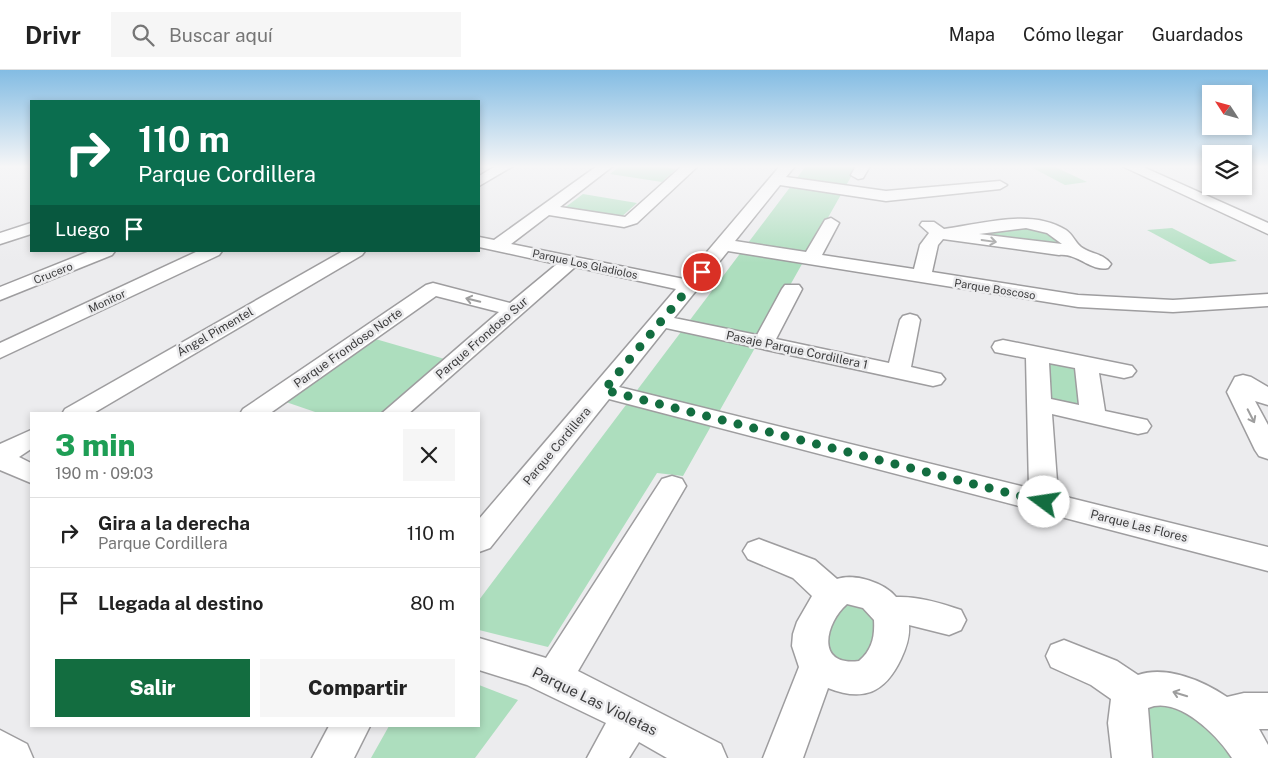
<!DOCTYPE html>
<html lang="es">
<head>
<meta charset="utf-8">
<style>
  :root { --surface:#fff; --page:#f6f6f6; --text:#222; --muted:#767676; --line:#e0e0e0; --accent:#136d40 }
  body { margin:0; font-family:"Public Sans",sans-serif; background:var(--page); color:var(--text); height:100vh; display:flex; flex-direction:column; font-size:19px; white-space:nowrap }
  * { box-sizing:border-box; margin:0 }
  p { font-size:16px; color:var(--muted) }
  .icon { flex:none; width:28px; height:28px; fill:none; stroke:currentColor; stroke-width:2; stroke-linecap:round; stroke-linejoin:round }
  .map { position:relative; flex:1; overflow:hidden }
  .details { position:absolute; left:30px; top:342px; width:450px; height:315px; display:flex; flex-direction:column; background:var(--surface); border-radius:0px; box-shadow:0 2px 8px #0003 }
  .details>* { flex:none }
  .banner { position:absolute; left:30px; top:30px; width:450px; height:152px; border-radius:0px; box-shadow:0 2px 8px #0003; background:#0b6e4f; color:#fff; overflow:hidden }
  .needle { width:32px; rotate:306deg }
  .buttons { position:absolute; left:1202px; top:15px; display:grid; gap:10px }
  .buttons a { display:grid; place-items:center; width:50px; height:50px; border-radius:0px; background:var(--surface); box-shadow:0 2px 8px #0003; font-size:25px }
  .pin { position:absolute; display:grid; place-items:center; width:42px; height:42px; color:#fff; margin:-21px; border:2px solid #fff; border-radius:50%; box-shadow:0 1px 5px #0007 }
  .me { position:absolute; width:55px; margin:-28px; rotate:284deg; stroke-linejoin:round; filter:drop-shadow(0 0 4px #0008) }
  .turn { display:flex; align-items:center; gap:18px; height:105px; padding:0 25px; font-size:22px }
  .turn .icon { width:65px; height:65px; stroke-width:2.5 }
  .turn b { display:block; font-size:35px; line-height:42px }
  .then { display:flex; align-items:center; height:48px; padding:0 25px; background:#0003; gap:10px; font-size:19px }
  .round { display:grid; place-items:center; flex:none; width:52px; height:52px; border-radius:0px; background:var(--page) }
  .headline { display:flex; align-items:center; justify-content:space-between; height:85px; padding:0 25px }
  h1 { font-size:30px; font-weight:800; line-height:38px; color:#1e9e55 }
  .primary-button { display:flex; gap:10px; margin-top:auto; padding:10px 25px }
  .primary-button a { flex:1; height:58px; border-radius:0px; background:var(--accent); color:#fff; font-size:20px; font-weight:800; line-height:58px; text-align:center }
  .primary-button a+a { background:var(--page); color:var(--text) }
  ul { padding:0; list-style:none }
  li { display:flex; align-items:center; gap:15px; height:70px; padding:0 25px; border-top:1px solid var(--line) }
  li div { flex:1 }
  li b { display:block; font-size:19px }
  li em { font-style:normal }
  header { display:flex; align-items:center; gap:30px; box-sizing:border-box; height:70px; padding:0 25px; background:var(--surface); border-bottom:1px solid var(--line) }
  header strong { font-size:24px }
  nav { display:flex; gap:28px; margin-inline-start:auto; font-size:18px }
  .search { width:350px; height:45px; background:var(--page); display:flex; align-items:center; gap:12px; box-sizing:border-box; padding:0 18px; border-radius:0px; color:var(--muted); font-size:19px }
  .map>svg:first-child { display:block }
  .green { fill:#addebe }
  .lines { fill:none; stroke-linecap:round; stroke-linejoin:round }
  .street-casing { stroke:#9e9d9f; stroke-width:3 }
  .street { fill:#fff; fill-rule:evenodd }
  .oneway { stroke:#9e9e9e }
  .route { stroke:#136d40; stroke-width:9; stroke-dasharray:0 16.2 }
  .labels { text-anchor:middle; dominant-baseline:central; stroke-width:5; stroke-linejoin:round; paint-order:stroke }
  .far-street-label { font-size:11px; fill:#3c3c3d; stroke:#ececee }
  .street-label { font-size:12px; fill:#3c3c3d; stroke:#ececee }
  .near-street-label { font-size:15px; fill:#3c3c3d; stroke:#ececee }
</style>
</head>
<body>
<header>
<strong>Drivr</strong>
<div class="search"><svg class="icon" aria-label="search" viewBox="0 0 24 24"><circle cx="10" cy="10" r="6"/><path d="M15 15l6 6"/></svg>Buscar aquí</div>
<nav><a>Mapa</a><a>Cómo llegar</a><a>Guardados</a></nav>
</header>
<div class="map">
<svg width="1268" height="688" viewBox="0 0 1268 688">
  <rect width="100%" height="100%" fill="#ececee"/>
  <g class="green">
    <path d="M620,96h39l17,3 -14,13 -52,-8z"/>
    <path d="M806,96h51l-174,310 -26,-3 -109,174 -69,-17v-30z"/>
    <path d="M1029,96h24l34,16 -22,3z"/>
    <path d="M583,124l54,9 -18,16 -56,-10z"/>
    <path d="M1036,156l30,17 -1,4 -97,-14z"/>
    <path d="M1172,158l65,33 -27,3 -63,-34z"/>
    <path d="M372,268l76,22 -66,54h-61l-38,-13z"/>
    <path d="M1048,292l29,6 4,41 -31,-7z"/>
    <path d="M847,533l21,2 16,25 -22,33h-25c-3,-4 -7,-10 -8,-14 -5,-18 5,-37 18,-46z"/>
    <path d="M479,615l39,15 -43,58h-104l18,-32h90z"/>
    <path d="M1149,632l35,2 51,54h-91l-3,-42z"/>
  </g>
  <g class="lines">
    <defs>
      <g id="street">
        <path d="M496,96h17l-34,20v-10z"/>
        <path d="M597,96h16l-53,41 65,10 57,-51h16l-61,57 -13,4 -75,-12 -38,29 173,35 96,-113h15l-9,11 100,14 114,-10 7,4 -7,4 -114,12 -106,-16 -45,56 71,11 19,-32 6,-2 8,5 -17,32 92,14 6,-24 9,-12 -9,-8 2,-3h12l10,7c38,-5 87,-21 122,1 7,5 9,12 15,17 9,7 22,6 30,17l-3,4c-17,4 -30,-15 -49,-13l-116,-16 -5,6 -6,27 146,23 95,5 95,-6v12l-95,6 -95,-5 -350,-56 -54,67 83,17 25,-46 3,-4h14l3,4 -26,50 113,24 11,-43 3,-4 7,-2 7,2 3,4 -9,47 30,7 4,5 -4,5 -8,2 -267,-58 -47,59 410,101 -3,-130 -31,-6 -3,-5 3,-5 8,-2 129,26 4,5 -4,5 -8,2 -25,-5 6,38 42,9 4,6 -4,6 -9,2 -86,-20 6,81 210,52v24l-659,-172 -119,149 -11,4v-33l197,-230 -101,-22 -167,147h-27l118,-102 -63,-16 -167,118h-29l3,-5 183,-124 7,-2 77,20 47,-39 -78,-17v-10l15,3zM1026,158l21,5 15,11 -83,-10zM1049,293l26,5 4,37 -28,-6z"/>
        <path d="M856,96h14l-7,12 -5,1 -7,-4z"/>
        <path d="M1122,96h19l127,57v11z"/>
        <path d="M31,153v11l-31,10v-11z"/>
        <path d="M90,181h25l-3,4 -112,45v-13z"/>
        <path d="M198,181h24l-3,4 -219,103v-15z"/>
        <path d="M343,181h22l-3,4 -270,159h-30l3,-5z"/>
        <path d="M1243,305l8,2 17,10v18l-13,-4 13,24v34l-9,-3 -4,-6 -28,-58 8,-15z"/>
        <path d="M31,360v19l-12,8 12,6v20l-31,-13v-26z"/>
        <path d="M672,406l10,3 4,7 -108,185 143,73 6,14h-60l-28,-16 -10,16h-42l19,-35 -79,-38 -48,-15v-32l67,20 116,-179z"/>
        <path d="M759,469l56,21 22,19c18,-6 48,4 59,18 22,-1 45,6 65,13l5,10 -5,10 -12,5 -40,-10c1,12 -3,23 -8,34 -16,34 -38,43 -73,29l-25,70h-40l36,-91 -7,-21 1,-12 4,-12 15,-26 -19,-18 -45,-19 -5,-8 5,-8zM847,534l16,4 11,12c1,17 -2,30 -15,41 -44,6 -34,-38 -12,-57z"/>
        <path d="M1064,570l53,21 21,14c28,-10 66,6 89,22l17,-4h24v36h-9l9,16v13h-36c-14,-22 -54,-63 -84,-50l4,50h-40l-4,-35 3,-24 -20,-14 -40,-18 -5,-11 5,-11z"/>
        <path d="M329,656h41l-16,32h-42z"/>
        <path d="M0,660l27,14 6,14h-33z"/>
      </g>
    </defs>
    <use href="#street" class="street-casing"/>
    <use href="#street" class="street"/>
  </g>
  <defs><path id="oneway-shaft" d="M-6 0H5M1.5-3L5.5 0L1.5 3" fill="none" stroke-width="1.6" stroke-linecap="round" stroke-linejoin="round" transform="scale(1.25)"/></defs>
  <g class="oneway">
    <use href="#oneway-shaft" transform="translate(989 171) rotate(8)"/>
    <use href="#oneway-shaft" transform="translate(473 230) rotate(-166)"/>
    <use href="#oneway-shaft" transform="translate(1251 346) rotate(63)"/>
    <use href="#oneway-shaft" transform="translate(1180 624) rotate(-163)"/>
  </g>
  <linearGradient id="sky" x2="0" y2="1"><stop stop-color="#83bce3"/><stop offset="0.5" stop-color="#f6f6f7"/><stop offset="1" stop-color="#f6f6f7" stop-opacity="0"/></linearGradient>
  <rect width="1268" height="193" fill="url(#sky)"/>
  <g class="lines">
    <path class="route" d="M702,202l-98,118 440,112"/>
  </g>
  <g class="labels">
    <g class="far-street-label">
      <text transform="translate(585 194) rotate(12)">Parque Los Gladiolos</text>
      <text transform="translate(53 203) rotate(-22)">Crucero</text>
      <text transform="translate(995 219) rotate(9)">Parque Boscoso</text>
      <text transform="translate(107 231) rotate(-25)">Monitor</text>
    </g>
    <g class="street-label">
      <text transform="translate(215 262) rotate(-30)">Ángel Pimentel</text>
      <text transform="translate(482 268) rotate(-41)">Parque Frondoso Sur</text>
      <text transform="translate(348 278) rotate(-35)">Parque Frondoso Norte</text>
      <text transform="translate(797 280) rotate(12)">Pasaje Parque Cordillera 1</text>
      <text transform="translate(557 376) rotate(-50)">Parque Cordillera</text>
      <text transform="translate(1139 456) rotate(14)">Parque Las Flores</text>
    </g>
    <g class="near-street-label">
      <text transform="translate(595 631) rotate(26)">Parque Las Violetas</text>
    </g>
  </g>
</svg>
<div class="buttons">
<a><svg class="needle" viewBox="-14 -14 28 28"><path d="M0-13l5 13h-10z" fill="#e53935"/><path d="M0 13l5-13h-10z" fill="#767676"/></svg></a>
<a><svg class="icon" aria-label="layers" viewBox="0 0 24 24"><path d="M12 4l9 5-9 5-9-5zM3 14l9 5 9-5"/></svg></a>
</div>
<div class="pin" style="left:702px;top:202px;background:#d93025"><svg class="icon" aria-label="arrive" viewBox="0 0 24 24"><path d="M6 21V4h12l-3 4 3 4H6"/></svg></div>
<svg class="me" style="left:1044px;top:432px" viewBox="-20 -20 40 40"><circle r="19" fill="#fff"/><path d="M0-13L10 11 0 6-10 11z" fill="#136d40"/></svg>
<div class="banner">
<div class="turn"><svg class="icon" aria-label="right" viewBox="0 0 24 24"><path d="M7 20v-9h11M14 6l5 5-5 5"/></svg><div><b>110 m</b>Parque Cordillera</div></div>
<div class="then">Luego<svg class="icon" aria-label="arrive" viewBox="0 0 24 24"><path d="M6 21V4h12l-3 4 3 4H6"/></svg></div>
</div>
<section class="details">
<div class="headline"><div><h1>3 min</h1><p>190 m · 09:03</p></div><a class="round"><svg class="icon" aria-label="close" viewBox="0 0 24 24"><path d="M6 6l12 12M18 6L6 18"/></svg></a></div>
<ul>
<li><svg class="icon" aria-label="right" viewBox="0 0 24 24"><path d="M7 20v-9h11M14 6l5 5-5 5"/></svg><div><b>Gira a la derecha</b><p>Parque Cordillera</p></div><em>110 m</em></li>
<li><svg class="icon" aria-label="arrive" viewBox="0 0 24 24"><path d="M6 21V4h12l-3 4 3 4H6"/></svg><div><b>Llegada al destino</b></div><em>80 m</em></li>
</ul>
<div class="primary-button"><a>Salir</a><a>Compartir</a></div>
</section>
</div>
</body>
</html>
